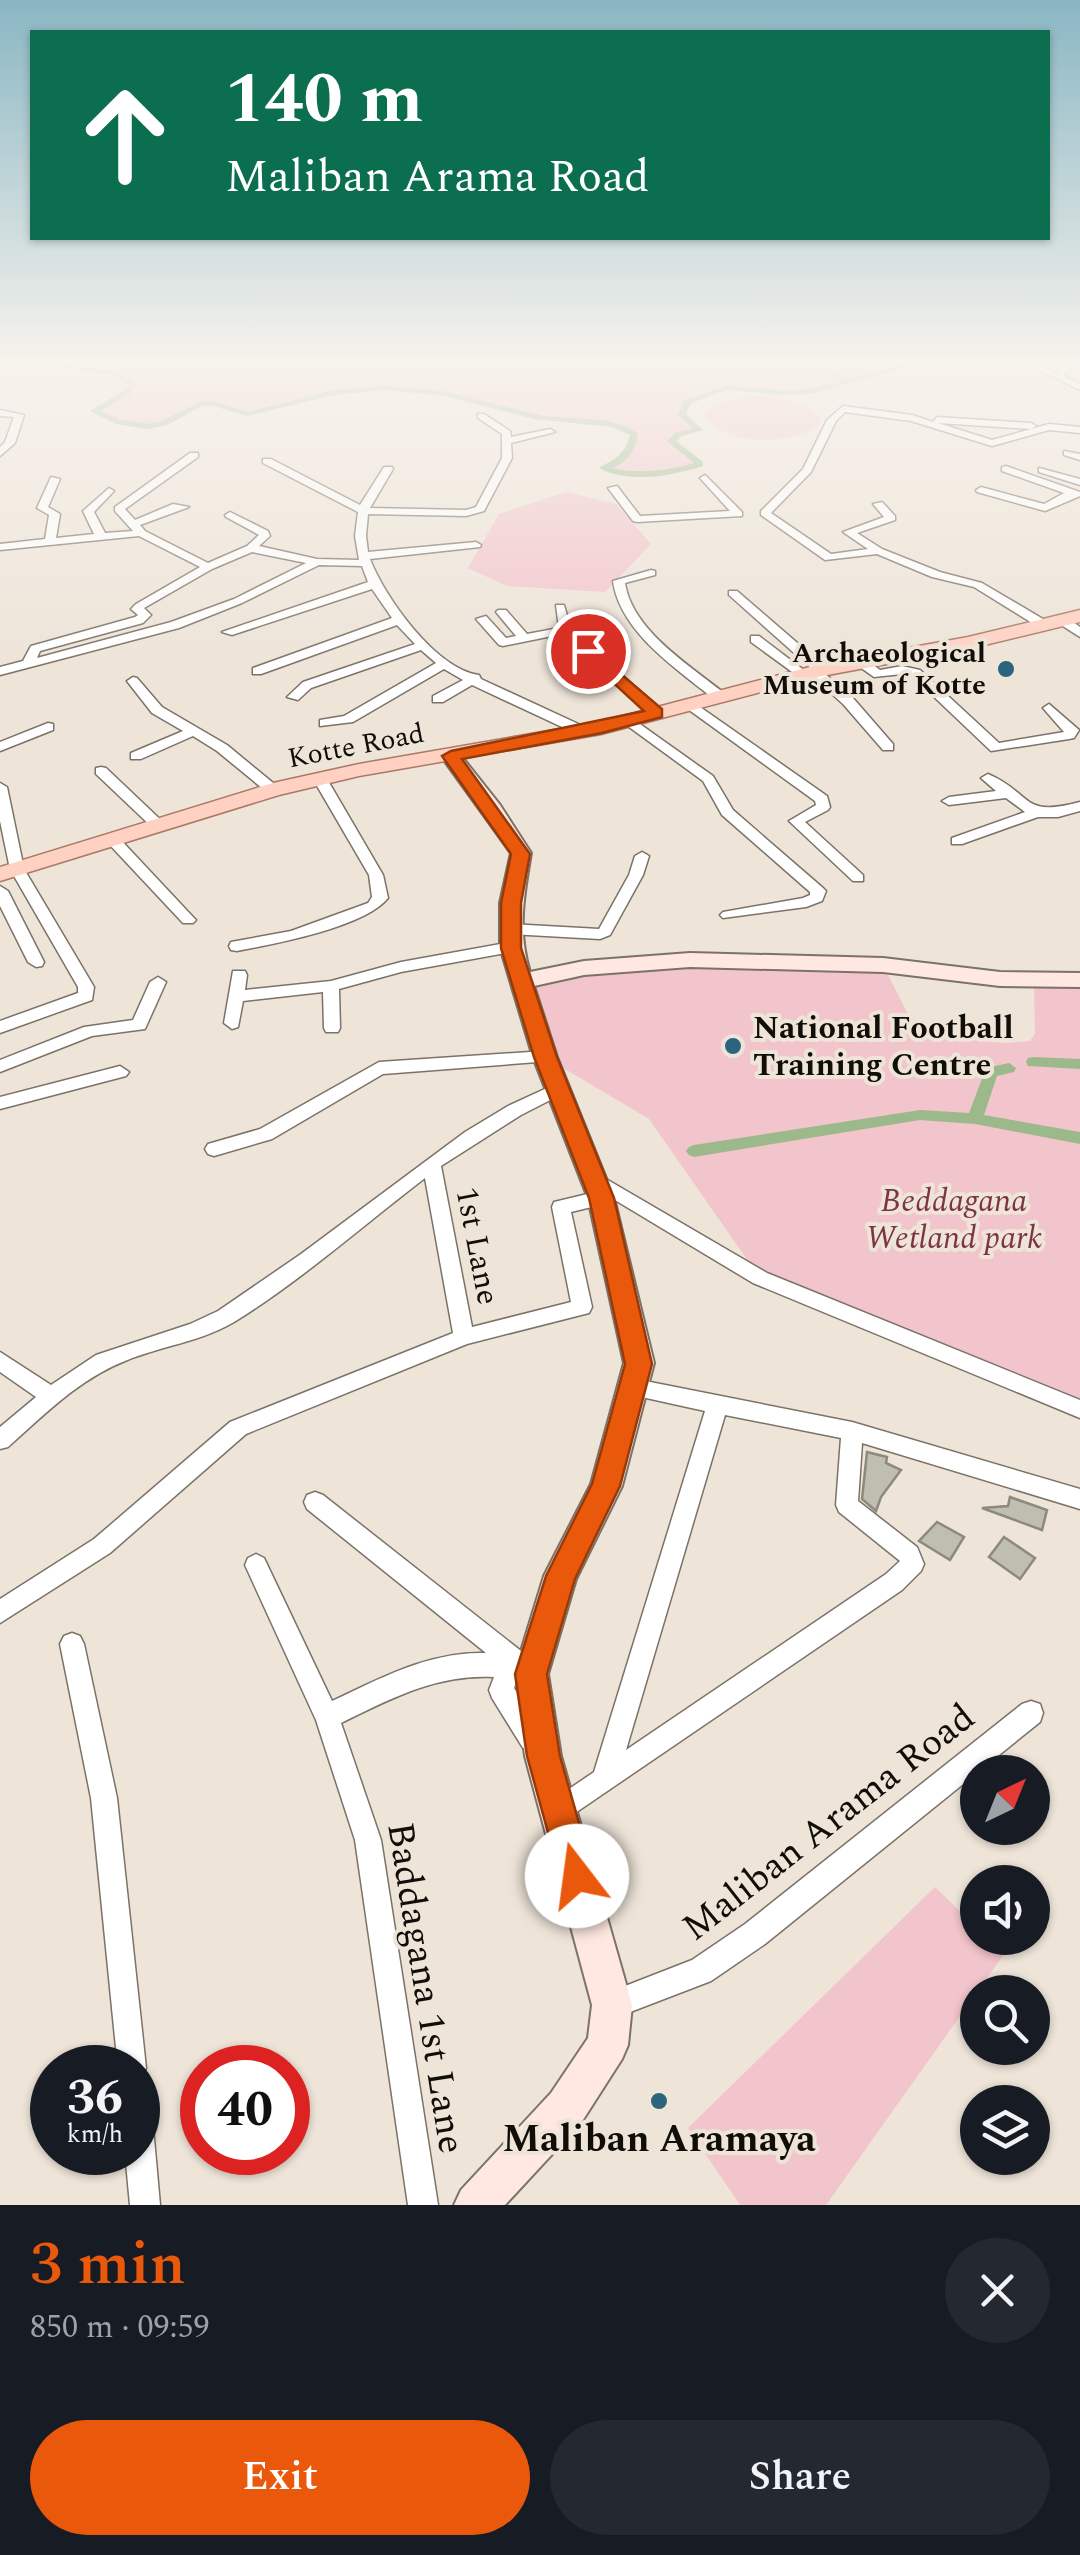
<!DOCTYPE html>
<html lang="en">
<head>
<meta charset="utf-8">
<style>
  :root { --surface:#171b24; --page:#242831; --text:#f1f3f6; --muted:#9ea1a6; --accent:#ea580c }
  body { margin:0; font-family:Spectral,serif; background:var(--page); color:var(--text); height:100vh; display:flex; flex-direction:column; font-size:38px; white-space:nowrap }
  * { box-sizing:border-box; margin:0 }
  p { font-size:32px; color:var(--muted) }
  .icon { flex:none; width:55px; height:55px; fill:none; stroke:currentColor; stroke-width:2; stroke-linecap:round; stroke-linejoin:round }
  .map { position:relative; height:2205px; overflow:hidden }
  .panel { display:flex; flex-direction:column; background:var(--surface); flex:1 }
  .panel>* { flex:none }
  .hud { position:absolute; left:30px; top:30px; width:1020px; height:210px; border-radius:0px; box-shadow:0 2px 8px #0004; background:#0b6e4f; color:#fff; overflow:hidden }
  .needle { width:65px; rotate:43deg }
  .controls { position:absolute; left:960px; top:1755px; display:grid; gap:20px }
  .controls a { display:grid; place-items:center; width:90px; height:90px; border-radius:50%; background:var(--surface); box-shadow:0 2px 8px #0004; font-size:50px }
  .speed { position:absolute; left:30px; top:2045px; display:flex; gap:20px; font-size:50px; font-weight:700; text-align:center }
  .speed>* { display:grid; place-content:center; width:130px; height:130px; border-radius:50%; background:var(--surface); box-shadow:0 2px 8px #0004; line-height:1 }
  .speed small { font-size:25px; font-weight:400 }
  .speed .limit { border:15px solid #d22; background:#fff; color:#111 }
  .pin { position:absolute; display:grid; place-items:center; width:85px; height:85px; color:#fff; margin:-42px; border:5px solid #fff; border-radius:50%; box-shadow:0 2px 10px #0007 }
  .me { position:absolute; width:110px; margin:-55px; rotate:345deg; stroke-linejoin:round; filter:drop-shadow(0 0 8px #0008) }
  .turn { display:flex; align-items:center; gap:35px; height:210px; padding:0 30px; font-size:45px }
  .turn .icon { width:130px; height:130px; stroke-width:2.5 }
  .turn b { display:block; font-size:70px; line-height:85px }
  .round { display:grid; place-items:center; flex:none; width:105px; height:105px; border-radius:52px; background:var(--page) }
  .summary { display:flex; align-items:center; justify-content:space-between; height:170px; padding:0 30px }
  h1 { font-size:60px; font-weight:600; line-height:75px; color:var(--accent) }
  .primary-button { display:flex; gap:20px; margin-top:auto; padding:20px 30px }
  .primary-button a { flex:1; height:115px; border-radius:60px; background:var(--accent); color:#fff; font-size:40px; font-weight:600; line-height:115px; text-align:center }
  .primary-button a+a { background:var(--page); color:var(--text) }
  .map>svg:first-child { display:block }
  .green { fill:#f2c4cc }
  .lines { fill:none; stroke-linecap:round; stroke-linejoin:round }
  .canal { fill:#9cb98c; fill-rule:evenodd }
  .building { fill:#bfbeb0; stroke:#8b8a7d; stroke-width:2.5 }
  .street-casing { stroke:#7b7268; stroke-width:3 }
  .secondary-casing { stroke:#7b7268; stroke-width:4 }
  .primary-casing { stroke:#aa7968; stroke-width:3 }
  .street { fill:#fff; fill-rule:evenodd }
  .secondary { fill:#fee8e1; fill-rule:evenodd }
  .primary { fill:#fed1c2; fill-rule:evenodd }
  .route { fill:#ea580c; stroke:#983908; stroke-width:2.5 }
  .poi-dot { fill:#2b647d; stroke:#eee4d8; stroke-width:4 }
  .labels { text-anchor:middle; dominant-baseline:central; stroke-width:8; stroke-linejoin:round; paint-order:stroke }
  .far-poi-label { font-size:28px; font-weight:bold; fill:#110e0a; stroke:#eee4d8; text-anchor:end }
  .far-street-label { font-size:28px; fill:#110e0a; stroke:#eee4d8 }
  .poi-label { font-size:32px; font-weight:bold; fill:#110e0a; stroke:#eee4d8; text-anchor:start }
  .park-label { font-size:32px; font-style:italic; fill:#7d3546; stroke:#eee4d8 }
  .street-label { font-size:32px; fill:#110e0a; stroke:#eee4d8 }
  .near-street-label { font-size:38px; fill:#110e0a; stroke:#eee4d8 }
  .near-poi-label { font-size:38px; font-weight:bold; fill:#110e0a; stroke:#eee4d8 }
</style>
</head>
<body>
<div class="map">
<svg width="1080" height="2205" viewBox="0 0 1080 2205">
  <rect width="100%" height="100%" fill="#eee4d8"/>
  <g class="green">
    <path d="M27,362h879l-3,4c-36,10 -76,26 -113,27 -53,0 -50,-17 -105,10l-3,12 17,15 -20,4 -7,7 28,23c-28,10 -70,15 -97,4 19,-6 28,-13 31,-34 -23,-18 -63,-11 -91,-16 -23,-3 -44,-12 -67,-18 -90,-21 -143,-13 -229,14 -18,0 -28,-15 -46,-10 -14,3 -24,14 -37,19 -18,8 -54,0 -70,-12l33,-19 5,-7 -17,-12z"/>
    <path d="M761,395l47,10 13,13 -2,8c-27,18 -96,22 -114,-11l10,-12z"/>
    <path d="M566,492l50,12 35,40 -46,48 -98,-6 -39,-18 31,-54z"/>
    <path d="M883,965l36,71 88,7 23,-2 5,-7 -1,-54h46v429l-320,-131 -111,-159 -104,-62 -25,-76 64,-13z"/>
    <path d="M935,1887l42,41 1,10h9l17,16 -178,251h-86l-52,-77z"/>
  </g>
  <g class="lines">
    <g class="canal">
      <path d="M23,362h19l73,9 21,13 -6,10 -30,17 21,9 27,4 13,-3 40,-19 12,-1 34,11 87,-22 53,-4 57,5 99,25 60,4 25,7 10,7c-3,17 -10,27 -26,34 27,6 55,3 82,-5l-27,-22 9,-9 17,-3 -15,-14 5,-14 43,-15 67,5 48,-9 -39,-20h9l38,17 51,-15 2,-2h8l-4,6 -97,26 -24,1 -59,-5 -36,14 -4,10 17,16 -21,6 -6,5 27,21v4c-32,10 -73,18 -104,2 16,-9 26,-13 31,-33l-18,-8 -78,-8 -90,-23 -57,-6 -53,5 -87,21 -34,-10h-11l-35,19 -19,4 -32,-5 -26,-13 34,-21 4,-5 -15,-10z"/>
      <path d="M1033,1057l47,2v10l-52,-3 -2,-4 2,-4z"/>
      <path d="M1009,1063l7,5 -2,4 -17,4 -13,39 96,17v12l-105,-20 -55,-4 -226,37 -5,-2 -3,-4 3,-4 5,-2 226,-35 49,3 17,-45z"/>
    </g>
  </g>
  <g class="building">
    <path d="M867,1452l20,5 -1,6 15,7 -20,27 -5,14 -14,-12z"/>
    <path d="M1010,1497l37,13 -5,20 -60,-22 26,-2z"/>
    <path d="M937,1522l27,15 -14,23 -31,-19z"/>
    <path d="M1004,1537l31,21 -15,21 -31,-22z"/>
  </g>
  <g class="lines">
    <defs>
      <g id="street">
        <path d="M1024,362h10l23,11 11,-11h9l-13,14 16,8v6z"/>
        <path d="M843,406l69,9 21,7 4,-5 94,6 5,3 -5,3 -93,-6 54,17 57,-16 31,3v6l-31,-3 -57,16 -81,-25 -66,-9 -9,9 -25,51 -40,41 60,41 37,-5 -25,-17 41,-15 -11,-13 9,-2 13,14v4l-38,13 25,16 58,23 42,11 66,39v6h-8l-66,-41 -42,-10 -55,-23 -52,6 -64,-45v-4l42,-42 24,-49z"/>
        <path d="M0,410l24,5 -9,28 -15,13v-9l5,-5 9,-25 -14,-1z"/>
        <path d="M478,414h6l26,17 1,6 39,-8 5,3 -44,11 1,15 -28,53 -18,5 -98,-2 -2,22 2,16 108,-10 5,3 -1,2 -110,12c15,39 66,110 109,116l2,4 106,49v6h-10l-105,-49 -29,17h-10v-6l30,-16 -19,-11 -91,53 -33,4v-6l24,-4 92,-53 -15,-13 -110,38 -13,12 -11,-3 16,-15 112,-38 -18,-19 -136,49h-8v-6l139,-50 -20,-29 -140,46 -10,-3 146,-50 -6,-16 -43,-1 -77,38 -63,25 -179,47v-8l23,-6 8,-15 104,-29 3,-2 -7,-6 5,-5 64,-37 -61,-31 -139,14v-6l45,-5 4,-24 -12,-7 14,-31 9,2 -12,28 12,7 -4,24 38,-4 -11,-23 26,-23 5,3 -20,21 11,21 28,-2 -18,-20v-4l75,-54h8v4l-73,52 10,11 38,-16 16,3 -49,18 5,6 63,32 39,-17 12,-11 -33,-18 -1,-2 5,-3 38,19 2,5 -11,10 58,13 42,1 -4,-24 3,-24 -95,-49v-4h8l89,46 24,-38h8l1,2 -23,39 96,2 10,-3 26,-49v-24l-24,-16zM252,552l54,11 -72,36 -63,23 -134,36 3,-7 103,-28 8,-8 -7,-7 68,-39z"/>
        <path d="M1064,451l16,3v6l-16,-5z"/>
        <path d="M1006,466l74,26v4l-35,15 -68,-19 -1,-2 5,-3 63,17 20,-11 -62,-22v-4z"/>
        <path d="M1039,468l41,11v6l-41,-13z"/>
        <path d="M705,475l37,37v4l-105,6 -4,-1 -25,-33 9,-2 23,30 90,-5 -30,-33z"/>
        <path d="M651,570l4,1v4l-30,8c7,47 64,82 99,110v6h-10c-37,-30 -94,-67 -101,-118z"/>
        <path d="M729,591h8l88,76 2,3 -3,3 29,25 40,46v6h-10l-40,-46 -32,-29 -2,-3 3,-3 -83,-74z"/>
        <path d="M556,605h8l7,24 90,81v6h-10l-89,-82 -59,12 -4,-1 -23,-26 10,-3 20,22 10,-2 -20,-24 2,-2h8l21,24 32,-6z"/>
        <path d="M1058,617h8l14,10v10l-22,-14z"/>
        <path d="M751,636h8l50,38 -10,3 -48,-35z"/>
        <path d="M857,659h8l15,11 22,-4 18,4 79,73 65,-11 -21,-24 6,-4 30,26 -5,8 -5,1 -78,12 -79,-75 -10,-2 -28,3 -17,-12z"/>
        <path d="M133,677l4,1 25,29 65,38 51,42v6h-10l-51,-42 -24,-15 -52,23h-10v-6l52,-22 -31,-18 -25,-32z"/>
        <path d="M690,700l137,96 3,11 -2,3 -23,12 58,53v6h-10l-64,-60 27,-16 -1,-4 -130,-94v-6z"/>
        <path d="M630,717l83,59 20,34 90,78 3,3 -4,10 -16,6 -83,11 -3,-3 3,-3 80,-14 7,-3v-3l-88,-77 -19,-34 -78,-57 -2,-3z"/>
        <path d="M48,723l5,1v6l-53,21v-9z"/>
        <path d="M101,767l5,1 58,55v6h-10l-58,-55v-6z"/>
        <path d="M988,774c46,20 32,44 92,28v9l-22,6h-20l-76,27h-10v-6l73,-26 -19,-14 -57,7 -7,-4 7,-4 47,-6 -15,-13z"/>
        <path d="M320,775l7,4 56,96 5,23c-23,29 -114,46 -151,53l-6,-1 -2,-4 2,-4 60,-11 77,-28 4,-6 -3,-22 -56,-96z"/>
        <path d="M0,783l7,4 17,82 70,118 -2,13 -92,33v-12l78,-28v-6l-68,-118 -10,-48z"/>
        <path d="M113,836l5,1 75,80 3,3 -3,3h-10l-75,-80v-6z"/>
        <path d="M642,852l7,4 -6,19 -33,60 -10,4 -90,-5 -8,-5 8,-5 89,5 30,-54 6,-19z"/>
        <path d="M0,886l8,5 36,71 -2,4 -6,1 -8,-5 -28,-56z"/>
        <path d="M511,942l8,5 -2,4 -116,21 -62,17 1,39 -2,4h-12l-2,-4 -1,-36 -80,9 -5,26 -6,2 -8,-6 9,-52h12l2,4 -2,15 86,-9 70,-19z"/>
        <path d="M158,977l8,5 -21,47 -53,7 -92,36v-12l84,-33 49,-7 17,-38z"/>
        <path d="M545,1051l8,6 -2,4 -168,13 -111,65 -58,17 -6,-2 -3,-5 3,-5 52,-15 119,-67z"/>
        <path d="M120,1066l9,6 -3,4 -126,33v-12z"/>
        <path d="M560,1082l6,2 3,4 -3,4 -45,23 -80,51 31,161 99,-25 -19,-95 2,-5 46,-11 -15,-12 2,-5 7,-2 173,101 313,127v18l-327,-135 -143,-86 -2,6 -37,9 21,95 -3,6 -122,31 -221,90 -136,119 -110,70v-24l94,-60 136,-117 223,-89 -28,-155c-63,48 -123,102 -191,144 -34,20 -73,24 -109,39 -46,18 -81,54 -117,86l-8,2v-22l36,-30 -36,-25v-20l51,33 45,-30 94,-31 28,-13 83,-57 164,-122 43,-26z"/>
        <path d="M635,1379l217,43 228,67v20l-218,-66 -4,58 59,46 7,17 -3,7 -19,19 -343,234 -9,-4 -4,-9 4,-9 44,-30 111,-361 -77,-17 -3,-6 3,-6zM725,1415l116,23 -5,67 3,7 61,49 -14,13 -260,176z"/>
        <path d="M315,1492l8,3 217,171 3,8 -3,8 -9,4 -15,-4 -2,6 30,51 -3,9 -9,3 -9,-3 -31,-50 -3,-8 5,-13c-57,-3 -102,21 -153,46l40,117 57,365h-30l-53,-365 -39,-120 -71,-155 3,-7 8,-4 8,4 68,143c49,-23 98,-50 154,-48l-179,-144 -3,-7 3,-7z"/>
        <path d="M72,1633l8,3 4,8 33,154 29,270 -4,10 -4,2v-12h-20l-27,-270 -31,-154 4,-8z"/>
        <path d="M1031,1701l9,3 3,9 -3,9 -275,222 -54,37 -99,38 -10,-4 -4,-10 4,-10 90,-35 53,-36 277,-220z"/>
        <path d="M138,2112l10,5 5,10 7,78h-30l-5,-53h13z"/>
      </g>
      <path id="secondary" d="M451,750l7,2 42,53 31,48c-7,41 -14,78 -1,119l54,-11 106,-8 193,5 117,14 80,1v14l-80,-1 -117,-14 -193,-5 -106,8 -50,11 23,71 57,141 40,165 -32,123 -46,93 -28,95 13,82 71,249 -4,40 -6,14 -41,64 -76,82h-51l7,-15 90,-97 37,-55 4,-33 -67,-249 -11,-82 30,-98 47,-92 33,-121 -36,-165 -55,-141 -33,-110v-44l11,-50 -70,-97z"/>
      <path id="primary" d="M1080,610v12l-112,27 -146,27 -221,58 -242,42 -80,19 -279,86v-14l273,-84 86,-19 241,-42 221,-58 147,-27z"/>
    </defs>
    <use href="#street" class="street-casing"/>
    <use href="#secondary" class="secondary-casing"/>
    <use href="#primary" class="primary-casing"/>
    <use href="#street" class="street"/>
    <use href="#secondary" class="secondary"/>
    <use href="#primary" class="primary"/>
  </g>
  <linearGradient id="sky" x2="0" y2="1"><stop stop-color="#89b6c3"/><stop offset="0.54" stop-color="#f7f3ed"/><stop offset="1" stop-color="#f7f3ed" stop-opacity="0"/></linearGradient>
  <rect width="1080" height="670" fill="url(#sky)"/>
  <path class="route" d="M588,646l74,63v8l-60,16 -140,26 68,95 -9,49v45l36,109 57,141 38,166 -32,122 -45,93 -28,95 13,82 34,120 -5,12 -12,5 -12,-5 -5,-12 -33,-120 -12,-82 31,-98 46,-92 33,-120 -36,-166 -55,-141 -33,-109v-45l10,-49 -69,-98 9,-5 193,-40 -62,-57v-7z"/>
  <g class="poi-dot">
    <circle cx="1006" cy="669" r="10"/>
    <circle cx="733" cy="1046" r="10"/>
    <circle cx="659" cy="2101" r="10"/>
  </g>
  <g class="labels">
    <g class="far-poi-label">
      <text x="986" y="653">Archaeological<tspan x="986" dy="32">Museum of Kotte</tspan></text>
    </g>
    <g class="far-street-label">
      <text transform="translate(356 746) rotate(-11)">Kotte Road</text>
    </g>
    <g class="poi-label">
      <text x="753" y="1028">National Football<tspan x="753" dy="37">Training Centre</tspan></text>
    </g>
    <g class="park-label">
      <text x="954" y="1201">Beddagana<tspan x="954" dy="37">Wetland park</tspan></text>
    </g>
    <g class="street-label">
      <text transform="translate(477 1246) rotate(79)">1st Lane</text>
    </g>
    <g class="near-street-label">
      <text transform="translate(829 1823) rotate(-38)">Maliban Arama Road</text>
      <text transform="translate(425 1988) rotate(81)">Baddagana 1st Lane</text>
    </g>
    <g class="near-poi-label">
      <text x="659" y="2140">Maliban Aramaya</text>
    </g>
  </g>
</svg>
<div class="controls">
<a><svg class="needle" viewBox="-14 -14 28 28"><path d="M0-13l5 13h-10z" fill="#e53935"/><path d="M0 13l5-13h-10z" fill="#9ea1a6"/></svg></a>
<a><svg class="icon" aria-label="sound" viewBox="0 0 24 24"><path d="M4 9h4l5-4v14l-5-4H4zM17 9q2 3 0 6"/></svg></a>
<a><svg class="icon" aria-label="search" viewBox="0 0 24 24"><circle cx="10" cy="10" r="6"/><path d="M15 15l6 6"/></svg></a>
<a><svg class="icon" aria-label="layers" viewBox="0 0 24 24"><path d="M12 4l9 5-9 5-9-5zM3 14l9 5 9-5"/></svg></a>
</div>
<div class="speed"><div>36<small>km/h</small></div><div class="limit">40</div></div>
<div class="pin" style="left:588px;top:651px;background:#d93025"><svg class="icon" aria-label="arrive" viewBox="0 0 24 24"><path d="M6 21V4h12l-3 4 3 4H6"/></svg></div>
<svg class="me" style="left:577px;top:1876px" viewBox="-20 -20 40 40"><circle r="19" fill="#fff"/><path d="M0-13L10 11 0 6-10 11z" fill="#ea580c"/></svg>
<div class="hud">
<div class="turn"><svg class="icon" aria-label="ahead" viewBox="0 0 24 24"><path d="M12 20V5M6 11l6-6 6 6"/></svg><div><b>140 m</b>Maliban Arama Road</div></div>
</div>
</div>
<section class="panel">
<div class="summary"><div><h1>3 min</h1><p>850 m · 09:59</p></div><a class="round"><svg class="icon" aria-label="close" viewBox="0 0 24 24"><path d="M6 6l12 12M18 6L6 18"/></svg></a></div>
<div class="primary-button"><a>Exit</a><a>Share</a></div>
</section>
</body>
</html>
